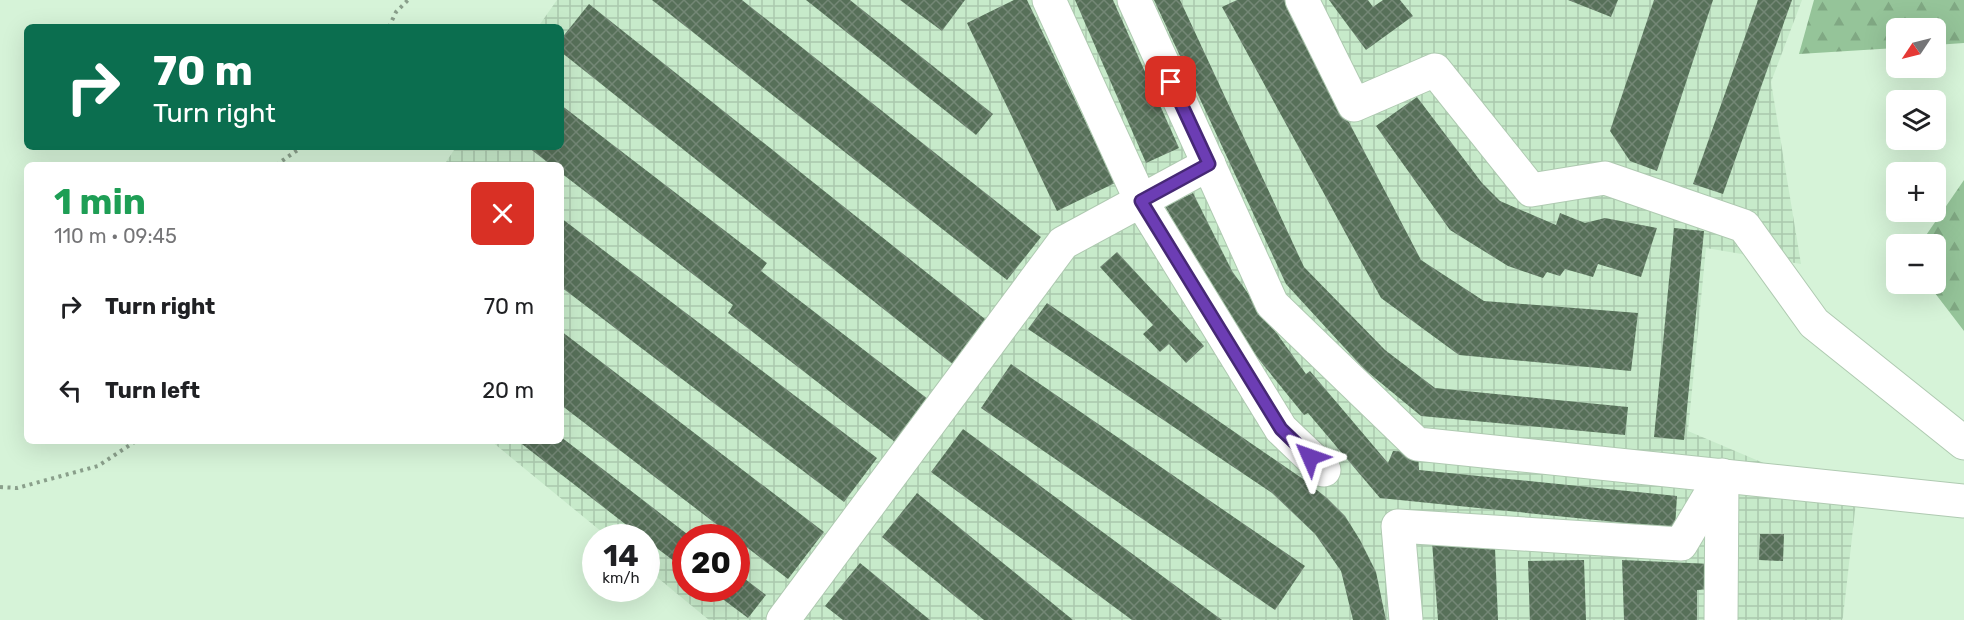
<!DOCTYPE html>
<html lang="en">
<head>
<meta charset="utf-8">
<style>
  :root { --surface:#fff; --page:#f2f2f2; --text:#202124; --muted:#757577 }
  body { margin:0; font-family:Rubik,sans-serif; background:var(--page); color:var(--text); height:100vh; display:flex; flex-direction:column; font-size:22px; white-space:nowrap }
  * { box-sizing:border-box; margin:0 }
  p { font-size:20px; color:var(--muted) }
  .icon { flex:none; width:33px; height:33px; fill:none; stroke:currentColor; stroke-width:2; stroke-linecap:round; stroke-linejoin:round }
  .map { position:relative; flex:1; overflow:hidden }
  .details { position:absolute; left:24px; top:162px; width:540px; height:282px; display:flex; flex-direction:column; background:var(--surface); border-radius:9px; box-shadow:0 6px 24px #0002 }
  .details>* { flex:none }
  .hud { position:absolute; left:24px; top:24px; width:540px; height:126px; border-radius:9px; box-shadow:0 6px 24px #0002; background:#0b6e4f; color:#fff; overflow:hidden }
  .needle { width:39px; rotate:235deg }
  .fabs { position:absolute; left:1886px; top:18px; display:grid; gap:12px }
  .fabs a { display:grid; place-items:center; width:60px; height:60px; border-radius:9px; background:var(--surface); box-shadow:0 6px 24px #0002; font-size:30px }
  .speed { position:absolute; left:582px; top:524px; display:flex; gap:12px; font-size:30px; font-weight:700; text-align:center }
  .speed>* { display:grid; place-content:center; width:78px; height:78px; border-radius:50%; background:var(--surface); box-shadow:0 6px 24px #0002; line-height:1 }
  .speed small { font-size:15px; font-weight:400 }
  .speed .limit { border:9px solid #d22; background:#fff; color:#111 }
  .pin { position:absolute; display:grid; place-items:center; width:51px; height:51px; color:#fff; margin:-26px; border-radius:12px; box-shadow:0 3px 9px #0006 }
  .me { position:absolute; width:66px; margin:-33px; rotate:313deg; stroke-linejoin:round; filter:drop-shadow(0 0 4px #0008) }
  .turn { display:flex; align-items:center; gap:21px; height:126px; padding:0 30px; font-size:27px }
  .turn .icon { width:78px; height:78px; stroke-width:2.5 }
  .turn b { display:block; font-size:42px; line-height:51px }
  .round { display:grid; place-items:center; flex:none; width:63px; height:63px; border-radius:9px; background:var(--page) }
  .head { display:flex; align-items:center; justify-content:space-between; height:102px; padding:0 30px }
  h1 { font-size:36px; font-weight:700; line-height:45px; color:#1e9e55 }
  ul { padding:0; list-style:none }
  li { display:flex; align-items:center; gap:18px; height:84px; padding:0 30px }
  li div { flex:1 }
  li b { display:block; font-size:22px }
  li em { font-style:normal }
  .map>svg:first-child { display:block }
  .industrial { fill:url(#industrial-grid); fill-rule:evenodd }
  .forest { fill:url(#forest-firs) }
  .building { fill:url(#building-cross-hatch) }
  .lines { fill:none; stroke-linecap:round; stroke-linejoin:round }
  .minor-casing { stroke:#afcab1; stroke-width:35 }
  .path { stroke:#8a9f8b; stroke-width:4; stroke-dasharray:3 4.5; stroke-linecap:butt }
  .minor { stroke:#fff; stroke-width:33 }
  .route-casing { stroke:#462875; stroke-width:15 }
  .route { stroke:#6c3db4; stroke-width:10 }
</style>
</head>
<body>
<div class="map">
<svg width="1964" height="620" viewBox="0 0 1964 620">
  <defs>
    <pattern id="industrial-grid" width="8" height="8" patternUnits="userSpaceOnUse" patternTransform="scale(1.5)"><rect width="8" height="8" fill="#c7eaca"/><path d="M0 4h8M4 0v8" fill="none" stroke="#aac8ad"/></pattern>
    <pattern id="forest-firs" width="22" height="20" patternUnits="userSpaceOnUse" patternTransform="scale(1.5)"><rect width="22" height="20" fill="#95c499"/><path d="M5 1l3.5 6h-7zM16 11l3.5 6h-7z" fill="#80a883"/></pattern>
    <pattern id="building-cross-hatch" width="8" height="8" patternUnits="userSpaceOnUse" patternTransform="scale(1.5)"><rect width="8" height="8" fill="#577059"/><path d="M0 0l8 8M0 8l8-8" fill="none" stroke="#748776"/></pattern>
  </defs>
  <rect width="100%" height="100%" fill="#d6f3d8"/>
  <path class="industrial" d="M557,0h1245l-31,82 30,182 -95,-16 -18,183 168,71 -13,115 -1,3h-1133l-62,-51 -1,-32h-38l-117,-96h70v-276h-117l12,-18h105v-120h-23zM686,537h50v51h-50z"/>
  <g class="forest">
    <path d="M1814,0h150v43l-29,2v-17h-39v20l-97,6z"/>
    <path d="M1964,180v151l-36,-47h7v-40h-15z"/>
  </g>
  <g class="building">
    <path d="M652,0h90l299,237 -34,43z"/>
    <path d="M806,0h44l143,114 -17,21z"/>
    <path d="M900,0h65l-23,31z"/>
    <path d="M1014,0h13l88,183 -58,28 -90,-188z"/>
    <path d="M1075,0h38l66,148 -33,15z"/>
    <path d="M1154,0h26l124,267 81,83 50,38 193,19 -3,28 -204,-19 -57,-47 -78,-85z"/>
    <path d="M1237,0h48l136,260 63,41 154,12 -7,58 -172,-16 -78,-57 -159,-291z"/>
    <path d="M1329,0h39l5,7 10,-7h17l13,16 -47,34z"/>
    <path d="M1568,0h50l-7,17z"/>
    <path d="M1654,0h59l-56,171 -27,-10 -20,-30z"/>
    <path d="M1758,0h34l-69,194 -30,-10z"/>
    <path d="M589,4l401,319 -35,43 -394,-314v-13z"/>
    <path d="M1417,97l65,86 18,18 56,24 4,-12 25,10 20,-5 52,10 -16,49 -43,-13 -5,13 -28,-8 -5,7 -13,-4 -4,6 -35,-12 -58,-36 -74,-104z"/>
    <path d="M561,105l206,158 -6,8 167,128 -33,43 -167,-129 5,-8 -172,-132v-8h-10l-23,-18h33z"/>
    <path d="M1193,193l39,78 74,103 4,-3 78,92 5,-12 25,1 1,18 258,26 -2,32 -295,-30 -72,-85 -4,2 -78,-96 -61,-113z"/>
    <path d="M561,218l316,240 -33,44 -283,-215z"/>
    <path d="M1674,228l30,3 -20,209 -30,-3z"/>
    <path d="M1117,252l87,94 -18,17 -17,-19 -9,8 -17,-18 10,-9 -53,-58z"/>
    <path d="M1047,303l256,176 24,19 18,18 15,24 16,32 10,48h-33l-12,-49 -26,-37 -43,-41 -244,-164z"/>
    <path d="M561,331l263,201 -36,47 -52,-40v-2h-3l-172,-132z"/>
    <path d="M1011,364l294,202 -30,44 -294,-202z"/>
    <path d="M963,429l259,191h-90l-201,-148z"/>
    <path d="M561,437l130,100h-5v33l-40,-30v-3h-4l-124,-96h43z"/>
    <path d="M917,493l156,127h-89l-102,-83z"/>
    <path d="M1760,534h24l-1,27 -24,-1z"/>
    <path d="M1432,542l63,6 3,72h-60z"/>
    <path d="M1584,560l2,60h-56l-2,-59z"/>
    <path d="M1622,560l90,4v25l-15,1v30h-73z"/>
    <path d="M860,563l70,57h-87l-18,-14z"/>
    <path d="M736,572l30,23 -18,23 -40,-30h28z"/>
  </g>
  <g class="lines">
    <defs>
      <g id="minor">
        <path d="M1049,0l92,201 140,228 43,41"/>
        <path d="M1134,0l138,304 145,140 547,57"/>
        <path d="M1302,0l52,105 81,-35 96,120 74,-12 139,48 70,97 150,120"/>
        <path d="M783,620l280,-377 146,-79"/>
        <path d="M1406,620l-8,-94 283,18 41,-69"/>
        <path d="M1721,620l1,-143"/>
      </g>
    </defs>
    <use href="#minor" class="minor-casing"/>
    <g class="path">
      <path d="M389,27l7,-15 12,-12"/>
      <path d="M276,165l26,-18"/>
      <path d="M0,487l17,1 81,-22 38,-25"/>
    </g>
    <use href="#minor" class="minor"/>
  </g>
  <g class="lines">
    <defs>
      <path id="route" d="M1171,82l38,82 -68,37 140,228 29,28"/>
    </defs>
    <use href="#route" class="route-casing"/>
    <use href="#route" class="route"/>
  </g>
</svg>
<div class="fabs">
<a><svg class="needle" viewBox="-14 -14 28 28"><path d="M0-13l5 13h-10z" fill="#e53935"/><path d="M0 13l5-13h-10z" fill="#757577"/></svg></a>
<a><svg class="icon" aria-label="layers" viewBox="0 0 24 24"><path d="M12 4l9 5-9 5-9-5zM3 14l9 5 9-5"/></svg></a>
<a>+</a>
<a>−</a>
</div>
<div class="speed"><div>14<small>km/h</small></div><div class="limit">20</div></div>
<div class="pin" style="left:1171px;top:82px;background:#d93025"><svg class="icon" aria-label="arrive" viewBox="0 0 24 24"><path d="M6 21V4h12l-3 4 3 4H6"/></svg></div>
<svg class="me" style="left:1310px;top:457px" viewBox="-20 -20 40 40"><path d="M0-17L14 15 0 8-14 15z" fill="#6c3db4" stroke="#fff" stroke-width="4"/></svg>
<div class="hud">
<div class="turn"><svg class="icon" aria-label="right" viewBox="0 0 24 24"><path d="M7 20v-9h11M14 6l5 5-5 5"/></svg><div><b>70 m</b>Turn right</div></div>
</div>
<section class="details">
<div class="head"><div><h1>1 min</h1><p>110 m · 09:45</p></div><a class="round" style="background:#d93025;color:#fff"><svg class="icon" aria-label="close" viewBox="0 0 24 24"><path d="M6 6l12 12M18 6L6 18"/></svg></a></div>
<ul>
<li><svg class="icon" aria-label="right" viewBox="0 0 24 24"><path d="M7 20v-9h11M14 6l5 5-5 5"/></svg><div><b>Turn right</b></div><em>70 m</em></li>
<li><svg class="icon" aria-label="left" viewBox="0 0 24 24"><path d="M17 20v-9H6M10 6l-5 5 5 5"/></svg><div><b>Turn left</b></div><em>20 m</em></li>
</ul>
</section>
</div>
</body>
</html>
